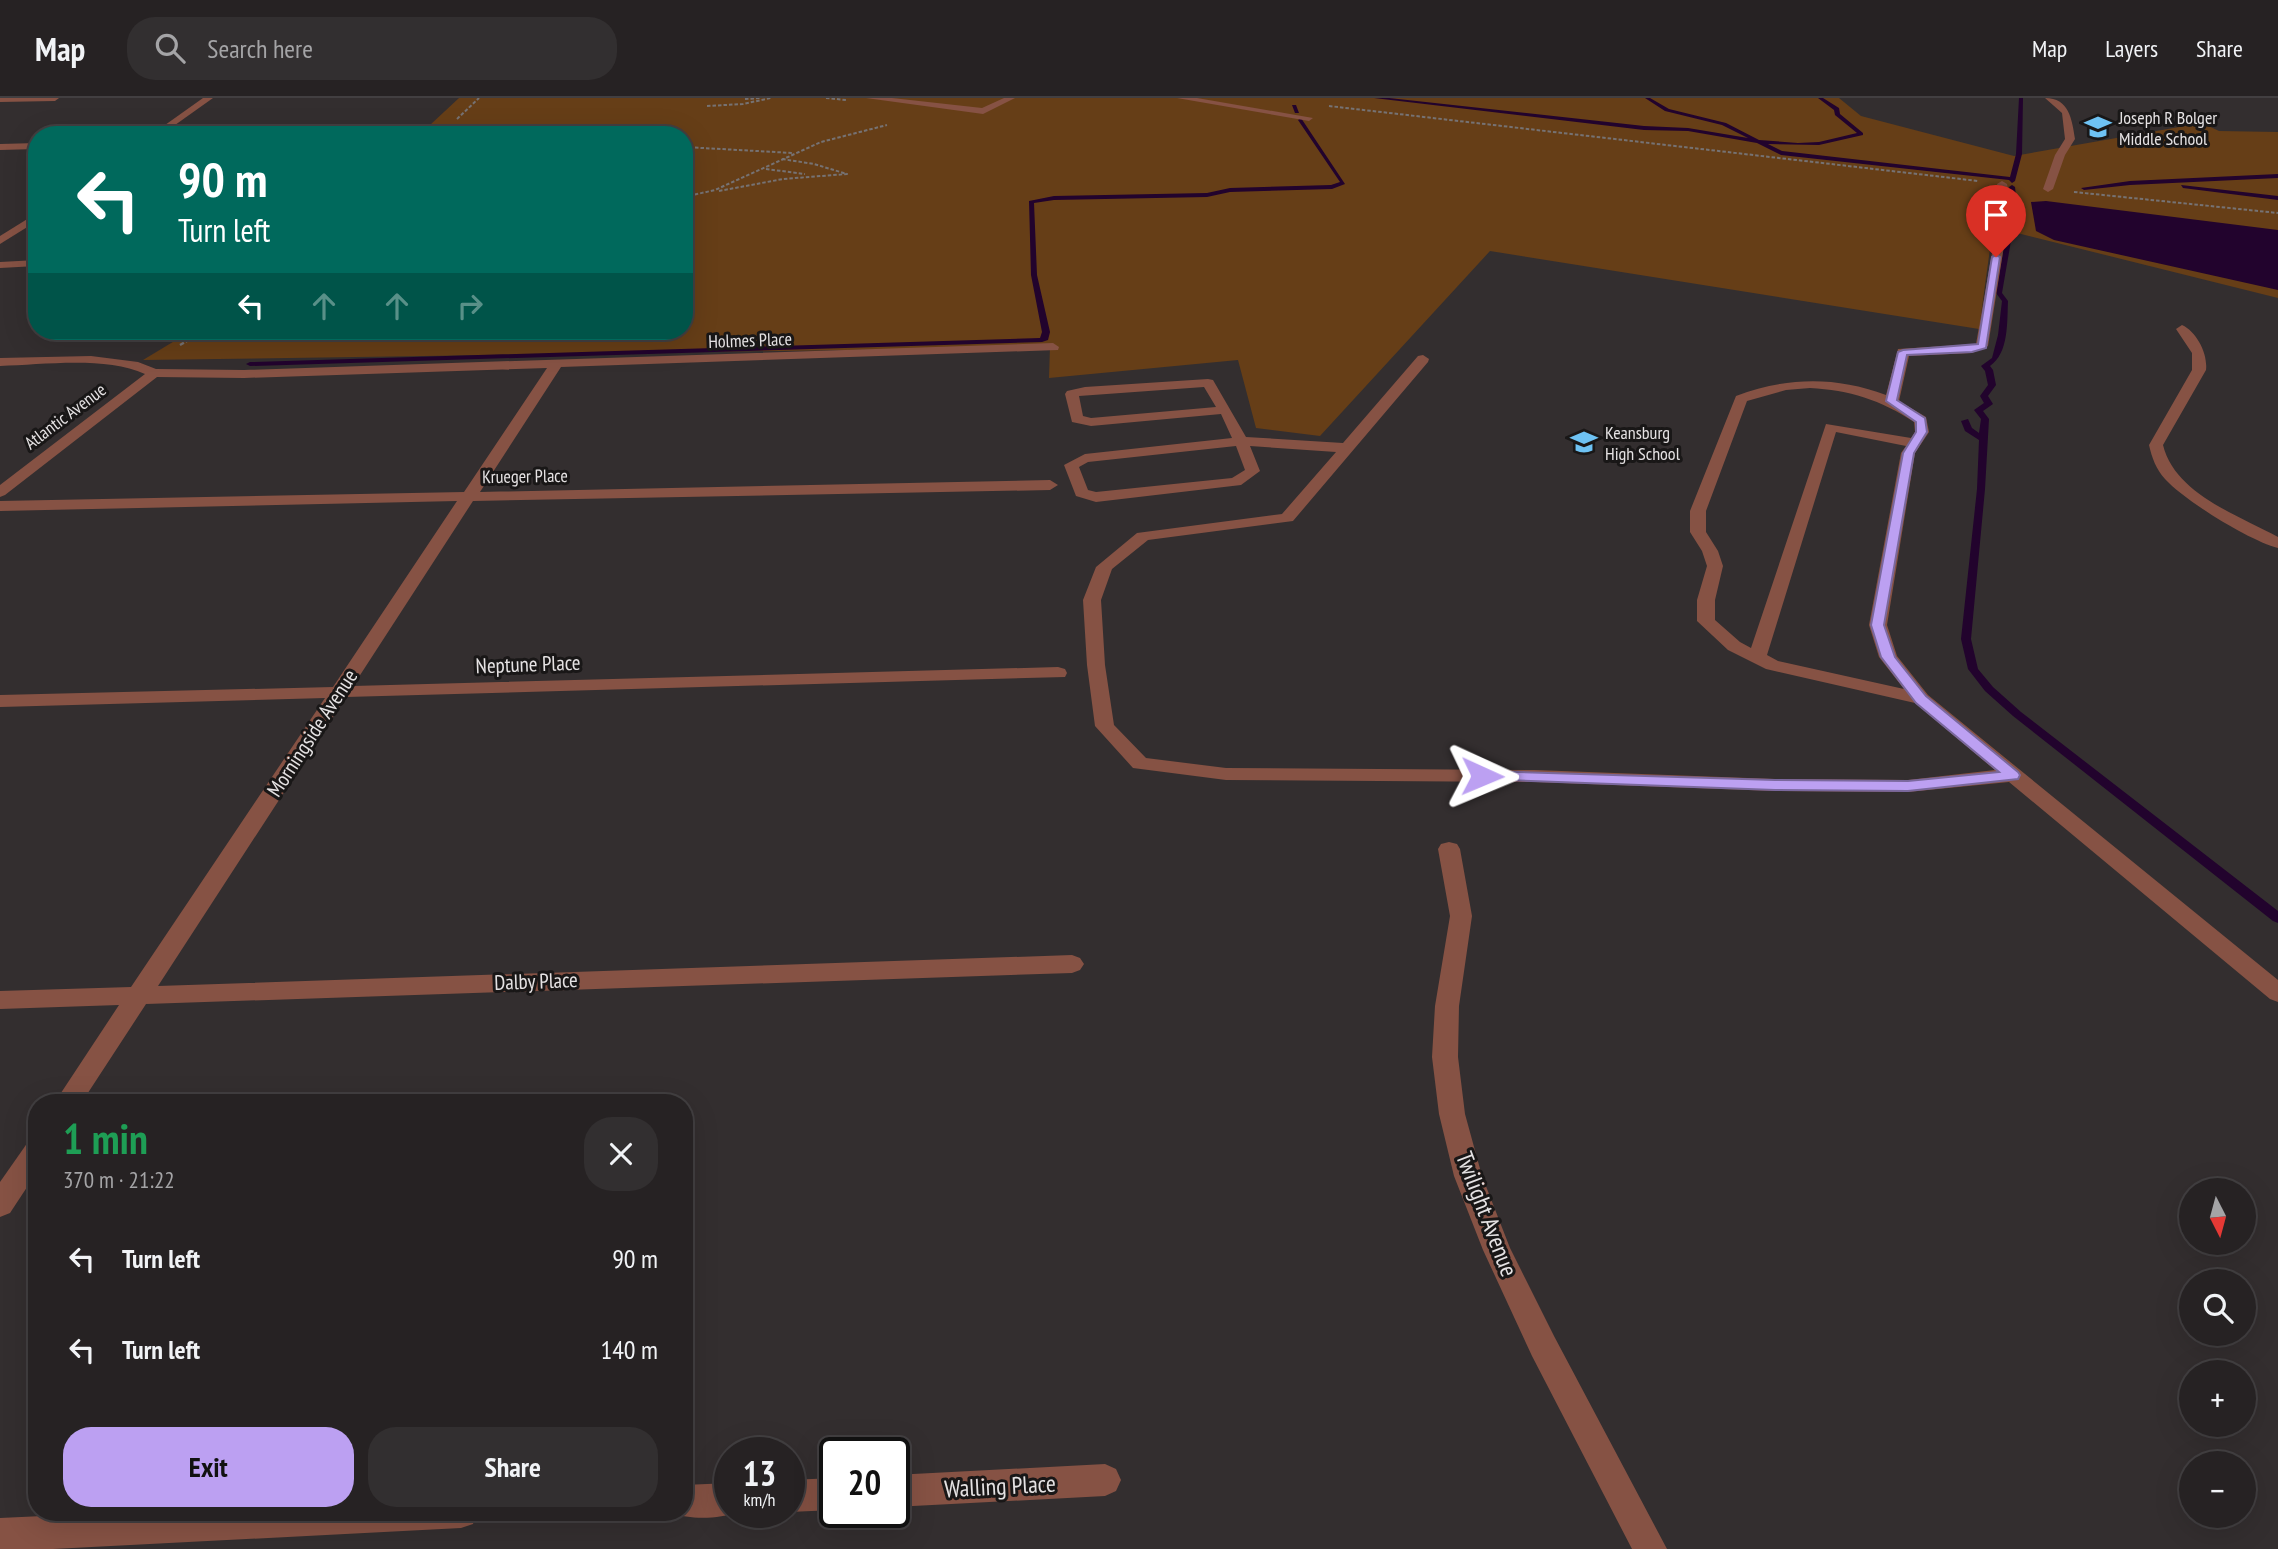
<!DOCTYPE html>
<html lang="en">
<head>
<meta charset="utf-8">
<style>
  :root { --surface:#262223; --page:#322f30; --text:#f1f3f6; --muted:#a4a4a6; --line:#423f41; --accent:#bca0f2 }
  body { margin:0; font-family:"PT Sans Narrow",sans-serif; background:var(--page); color:var(--text); height:100vh; display:flex; flex-direction:column; font-size:26px; white-space:nowrap }
  * { box-sizing:border-box; margin:0 }
  p { font-size:23px; color:var(--muted) }
  .icon { flex:none; width:38px; height:38px; fill:none; stroke:currentColor; stroke-width:2; stroke-linecap:round; stroke-linejoin:round }
  .map { position:relative; flex:1; overflow:hidden }
  .details { position:absolute; left:28px; top:996px; width:665px; height:427px; display:flex; flex-direction:column; background:var(--surface); border-radius:28px; box-shadow:0 7px 28px #0002,0 0 0 2px var(--line) }
  .details>* { flex:none }
  .banner { position:absolute; left:28px; top:28px; width:665px; height:214px; border-radius:28px; box-shadow:0 7px 28px #0002,0 0 0 2px var(--line); background:#00695c; color:#fff; overflow:hidden }
  .needle { width:46px; rotate:174deg }
  .tools { position:absolute; left:2179px; top:1080px; display:grid; gap:14px }
  .tools a { display:grid; place-items:center; width:77px; height:77px; border-radius:50%; background:var(--surface); box-shadow:0 7px 28px #0002,0 0 0 2px var(--line); font-size:35px }
  .speed { position:absolute; left:714px; top:1339px; display:flex; gap:14px; font-size:35px; font-weight:700; text-align:center }
  .speed>* { display:grid; place-content:center; width:91px; height:91px; border-radius:50%; background:var(--surface); box-shadow:0 7px 28px #0002,0 0 0 2px var(--line); line-height:1 }
  .speed small { font-size:18px; font-weight:400 }
  .speed .limit { border:4px solid #111; border-radius:10px; background:#fff; color:#111 }
  .pin { position:absolute; display:grid; place-items:center; width:60px; height:60px; color:#fff; margin:-72px -30px; border-radius:50% 50% 50% 0; rotate:-45deg; box-shadow:0 0 7px #0007 }
  .pin .icon { rotate:45deg }
  .me { position:absolute; width:77px; margin:-38px; rotate:91deg; stroke-linejoin:round; filter:drop-shadow(0 0 5px #0008) }
  .turn { display:flex; align-items:center; gap:24px; height:147px; padding:0 35px; font-size:32px }
  .turn .icon { width:91px; height:91px; stroke-width:2.5 }
  .turn b { display:block; font-size:49px; line-height:60px }
  .lanes { display:flex; align-items:center; height:66px; padding:0 35px; background:#0003; justify-content:center; gap:35px; direction:ltr }
  .lanes .off { opacity:.35 }
  .round { display:grid; place-items:center; flex:none; width:74px; height:74px; border-radius:28px; background:var(--page) }
  .headline { display:flex; align-items:center; justify-content:space-between; height:119px; padding:0 35px }
  h1 { font-size:42px; font-weight:700; line-height:52px; color:#1e9e55 }
  .primary-button { display:flex; gap:14px; margin-top:auto; padding:14px 35px }
  .primary-button a { flex:1; height:80px; border-radius:28px; background:var(--accent); color:#111; font-size:28px; font-weight:700; line-height:80px; text-align:center }
  .primary-button a+a { background:var(--page); color:var(--text) }
  ul { padding:0; list-style:none }
  li { display:flex; align-items:center; gap:21px; height:91px; padding:0 35px }
  li div { flex:1 }
  li b { display:block; font-size:26px }
  li em { font-style:normal }
  header { display:flex; align-items:center; gap:42px; box-sizing:border-box; height:98px; padding:0 35px; background:var(--surface); border-bottom:2px solid var(--line) }
  header strong { font-size:33px }
  nav { display:flex; gap:38px; margin-inline-start:auto; font-size:24px }
  .search { width:490px; height:63px; background:var(--page); display:flex; align-items:center; gap:18px; box-sizing:border-box; padding:0 24px; border-radius:28px; color:var(--muted); font-size:26px }
  .map>svg:first-child { display:block }
  .green { fill:#663e17 }
  .water { fill:#22032d }
  .lines { fill:none; stroke-linecap:round; stroke-linejoin:round }
  .stream { fill:#22032d; fill-rule:evenodd }
  .path-far1 { stroke:#767273; stroke-width:2; stroke-dasharray:3.5 2; stroke-linecap:butt }
  .path { stroke:#767273; stroke-width:2.5; stroke-dasharray:4.5 2; stroke-linecap:butt }
  .minor { fill:#865244; fill-rule:evenodd }
  .route { fill:#bca0f2; stroke:#7a689d; stroke-width:2 }
  .labels { text-anchor:middle; dominant-baseline:central; stroke-width:6; stroke-linejoin:round; paint-order:stroke }
  .far-poi-label { font-size:18px; fill:#e5e2e3; stroke:#191717; text-anchor:start }
  .far-street-label { font-size:18px; fill:#e5e2e3; stroke:#191717 }
  .street-label { font-size:21px; fill:#e5e2e3; stroke:#191717 }
  .near-street-label { font-size:24px; fill:#e5e2e3; stroke:#191717 }
</style>
</head>
<body>
<header>
<strong>Map</strong>
<div class="search"><svg class="icon" aria-label="search" viewBox="0 0 24 24"><circle cx="10" cy="10" r="6"/><path d="M15 15l6 6"/></svg>Search here</div>
<nav><a>Map</a><a>Layers</a><a>Share</a></nav>
</header>
<div class="map">
<svg width="2278" height="1451" viewBox="0 0 2278 1451">
  <rect width="100%" height="100%" fill="#332e2f"/>
  <path class="green" d="M459,0h1380l22,18 153,40 188,-33 17,8 59,1v166l-285,-71 -14,102 -489,-78 -170,185 -64,-8 -18,-68 -189,18 1,-31 -907,13 48,-29h493v-196h-234l11,-10h-31z"/>
  <path class="water" d="M2046,103l232,29v60l-224,-50 -18,-9 -5,-29z"/>
  <g class="lines">
    <g class="stream">
      <path d="M1374,0h15l255,28 44,2 60,10 -26,-13 -57,-14 -20,-13h5l19,11 57,14 33,17 39,3 21,-1 38,-9 -22,-18 -1,-5 -16,-12h5l16,10 1,6 23,19v2l-44,10 -51,-1 14,7 228,26 6,-23 3,-56h4l-1,56 -7,27 -3,2 -3,-3 -228,-25 -24,-12 -69,-12 -44,-1z"/>
      <path d="M1292,7h4l3,8h-4z"/>
      <path d="M1301,20l44,66 -13,5 -102,3 -23,5 -153,3 -20,3 3,72 13,57 -2,8 -6,2 -792,24 -4,-2 4,-2 790,-24 2,-6 -11,-57 -2,-74 25,-5 153,-3 23,-5 101,-3 9,-3 -42,-62z"/>
      <path d="M2278,76v4l-148,7 -46,5 -3,-2 49,-7z"/>
      <path d="M2012,87l3,2 2,19 -15,87 6,8c-1,21 1,52 -18,65l3,4 3,15 -8,11 5,8 -10,7 6,8 -4,70 -14,150 7,30 15,18 28,25 257,199v12l-5,-2 -260,-205 -28,-25 -17,-22 -7,-30 16,-150 2,-49 -14,-9 -4,-10 7,-2 4,9 7,5 2,-14 -7,-9 10,-7 -4,-7 8,-11 -3,-14 -4,-5 11,-8 6,-23 4,-34 -6,-8 15,-87 -2,-19z"/>
      <path d="M2181,87l97,11v4l-95,-12z"/>
    </g>
    <g class="path-far1">
      <path d="M826,0l20,2"/>
      <path d="M745,1l15,-1"/>
      <path d="M707,8l36,-2 28,-6"/>
      <path d="M1329,8l649,75"/>
      <path d="M457,21l22,-21"/>
      <path d="M684,49l109,6"/>
      <path d="M766,71l39,5"/>
      <path d="M719,93l64,-12 64,-5 -33,-10 -32,-5"/>
      <path d="M2074,94l204,21"/>
      <path d="M684,99l31,-7 106,-48 66,-17"/>
    </g>
    <path class="path" d="M180,247l24,-14"/>
    <g class="minor">
      <path d="M0,0h59l-4,3 -55,1z"/>
      <path d="M203,0h10l-52,37h-10z"/>
      <path d="M866,0h26l90,10 22,-10h11l-32,16z"/>
      <path d="M1177,0h20l116,20 -4,3z"/>
      <path d="M2045,0c24,0 27,21 30,41l-10,16 -12,34 -5,3 -5,-3 12,-34 10,-16 -3,-26z"/>
      <path d="M442,32l3,5h-55l4,-3z"/>
      <path d="M37,45v6l-37,1v-6z"/>
      <path d="M2002,83l5,3 4,18 -23,144 -16,7 -63,3 -10,45 27,16 3,15 -14,21 -28,172 10,31 31,39 350,285v22l-8,-3 -261,-217 -101,10 -133,-1 -240,-9 -309,-2 -93,-12 -38,-42 -8,-61 -4,-65 13,-33 41,-34 145,-19 54,-62 -86,-6 10,25 -19,14 -145,17 -20,-6 -12,-31 21,-11 147,-16 -11,-24 -130,12 -19,-4 -7,-28 2,-3 18,-4 123,-8 5,1 33,57 97,6 75,-87 5,-1 6,4 -1,3 -135,159 -145,19 -36,29 -11,31 4,65 9,60 32,33 80,10 309,2 240,9 133,1 87,-10 -80,-67 -149,-34 -38,-19 -31,-29v-21l10,-34 -5,-15 -12,-19v-21l46,-115c51,-19 99,-20 150,-1l12,-46 78,-5 25,-142 -4,-18zM1204,289l12,20 -125,11 -8,-2 -4,-20zM1810,290c39,2 71,12 104,34l1,10 -4,6 -85,-14 -75,224 -11,-6 -25,-22v-20l8,-34 -5,-15 -12,-19v-21l41,-110 39,-11zM1836,334l70,14 -5,7 -32,172 10,32 25,32 -126,-28 -11,-6zM1236,348l9,24 -13,8 -136,14 -8,-2 -9,-23 9,-5z"/>
      <path d="M37,115v8l-37,23v-8z"/>
      <path d="M37,162v6l-37,2v-6z"/>
      <path d="M2182,227c15,7 26,29 24,45l-43,75c12,49 75,70 115,92v11c-28,-7 -93,-47 -113,-69 -9,-10 -13,-21 -16,-34l43,-75v-17l-16,-24z"/>
      <path d="M1053,245l6,4 -1,3 -497,17 -81,125 570,-12 8,5 -8,5 -577,11 -120,185 705,-19 7,2 2,4 -2,4 -719,20 -188,289 914,-31 8,3 4,6 -4,6 -8,3 -926,31 -64,98h-27l64,-97 -119,4v-18l131,-4 194,-289 -325,9v-12l333,-8 124,-186 -457,10v-10l464,-9 83,-124 -303,10 -87,-1 -152,118 -5,2v-12l145,-111c-40,-18 -102,-9 -145,-8v-8l91,-2 47,6 18,7 88,1z"/>
      <path d="M1449,744l8,2 3,5 12,67 -13,90 -1,51 7,57 17,62 28,72 44,88 113,213h-35l-100,-193 -49,-106 -29,-74 -15,-62 -7,-57 3,-51 15,-90 -12,-67 3,-5z"/>
      <path d="M37,1041v33l-27,41 -10,4v-35l28,-40z"/>
      <path d="M1105,1366l11,5 5,11 -5,11 -11,5 -211,11v-32z"/>
      <path d="M835,1380v32l-46,2h-1l1,-32z"/>
      <path d="M730,1385v29h8c-18,7 -48,8 -66,1l12,-1v-27z"/>
      <path d="M128,1414h349l-4,12 -12,4 -408,21h-53v-31z"/>
    </g>
  </g>
  <path class="route" d="M1996,157l4,2 -14,91 -14,4 -65,3 -10,45 28,18 2,14 -13,21 -30,172 11,32 31,39 92,76 2,3 -2,4 -110,12 -133,-1 -299,-11 -2,-3 8,-5 293,9 133,1 91,-9 -83,-69 -35,-46 -10,-32 32,-172 13,-21v-10l-30,-21 12,-49 5,-2 75,-6 14,-87z"/>
  <defs>
    <symbol id="school-bare" viewBox="-9 -9 18 18"><path d="M0-5L7-2L0 1L-7-2ZM-4 1L0 2.5L4 1V4Q0 6-4 4Z" fill="#6ec2f3" stroke="#191717" stroke-width="2.5" paint-order="stroke"/></symbol>
  </defs>
  <g fill-rule="evenodd">
    <use href="#school-bare" x="2079" y="10" width="38" height="38"/>
    <use href="#school-bare" x="1565" y="325" width="38" height="38"/>
  </g>
  <g class="labels">
    <g class="far-poi-label">
      <text x="2119" y="19">Joseph R Bolger<tspan x="2119" dy="21">Middle School</tspan></text>
      <text x="1605" y="334">Keansburg<tspan x="1605" dy="21">High School</tspan></text>
    </g>
    <g class="far-street-label">
      <text transform="translate(750 242) rotate(-2)">Holmes Place</text>
      <text transform="translate(65 318) rotate(-37)">Atlantic Avenue</text>
      <text transform="translate(525 378) rotate(-1)">Krueger Place</text>
    </g>
    <g class="street-label">
      <text transform="translate(528 566) rotate(-2)">Neptune Place</text>
      <text transform="translate(312 635) rotate(-57)">Morningside Avenue</text>
      <text transform="translate(536 883) rotate(-2)">Dalby Place</text>
    </g>
    <g class="near-street-label">
      <text transform="translate(1487 1116) rotate(69)">Twilight Avenue</text>
      <text transform="translate(1000 1388) rotate(-3)">Walling Place</text>
    </g>
  </g>
</svg>
<div class="tools">
<a><svg class="needle" viewBox="-14 -14 28 28"><path d="M0-13l5 13h-10z" fill="#e53935"/><path d="M0 13l5-13h-10z" fill="#a4a4a6"/></svg></a>
<a><svg class="icon" aria-label="search" viewBox="0 0 24 24"><circle cx="10" cy="10" r="6"/><path d="M15 15l6 6"/></svg></a>
<a>+</a>
<a>−</a>
</div>
<div class="speed"><div>13<small>km/h</small></div><div class="limit">20</div></div>
<div class="pin" style="left:1996px;top:159px;background:#d93025"><svg class="icon" aria-label="arrive" viewBox="0 0 24 24"><path d="M6 21V4h12l-3 4 3 4H6"/></svg></div>
<svg class="me" style="left:1482px;top:678px" viewBox="-20 -20 40 40"><path d="M0-17L14 15 0 8-14 15z" fill="#bca0f2" stroke="#fff" stroke-width="4"/></svg>
<div class="banner">
<div class="turn"><svg class="icon" aria-label="left" viewBox="0 0 24 24"><path d="M17 20v-9H6M10 6l-5 5 5 5"/></svg><div><b>90 m</b>Turn left</div></div>
<div class="lanes"><svg class="icon" aria-label="left" viewBox="0 0 24 24"><path d="M17 20v-9H6M10 6l-5 5 5 5"/></svg><svg class="icon off" aria-label="ahead" viewBox="0 0 24 24"><path d="M12 20V5M6 11l6-6 6 6"/></svg><svg class="icon off" aria-label="ahead" viewBox="0 0 24 24"><path d="M12 20V5M6 11l6-6 6 6"/></svg><svg class="icon off" aria-label="right" viewBox="0 0 24 24"><path d="M7 20v-9h11M14 6l5 5-5 5"/></svg></div>
</div>
<section class="details">
<div class="headline"><div><h1>1 min</h1><p>370 m · 21:22</p></div><a class="round"><svg class="icon" aria-label="close" viewBox="0 0 24 24"><path d="M6 6l12 12M18 6L6 18"/></svg></a></div>
<ul>
<li><svg class="icon" aria-label="left" viewBox="0 0 24 24"><path d="M17 20v-9H6M10 6l-5 5 5 5"/></svg><div><b>Turn left</b></div><em>90 m</em></li>
<li><svg class="icon" aria-label="left" viewBox="0 0 24 24"><path d="M17 20v-9H6M10 6l-5 5 5 5"/></svg><div><b>Turn left</b></div><em>140 m</em></li>
</ul>
<div class="primary-button"><a>Exit</a><a>Share</a></div>
</section>
</div>
</body>
</html>
